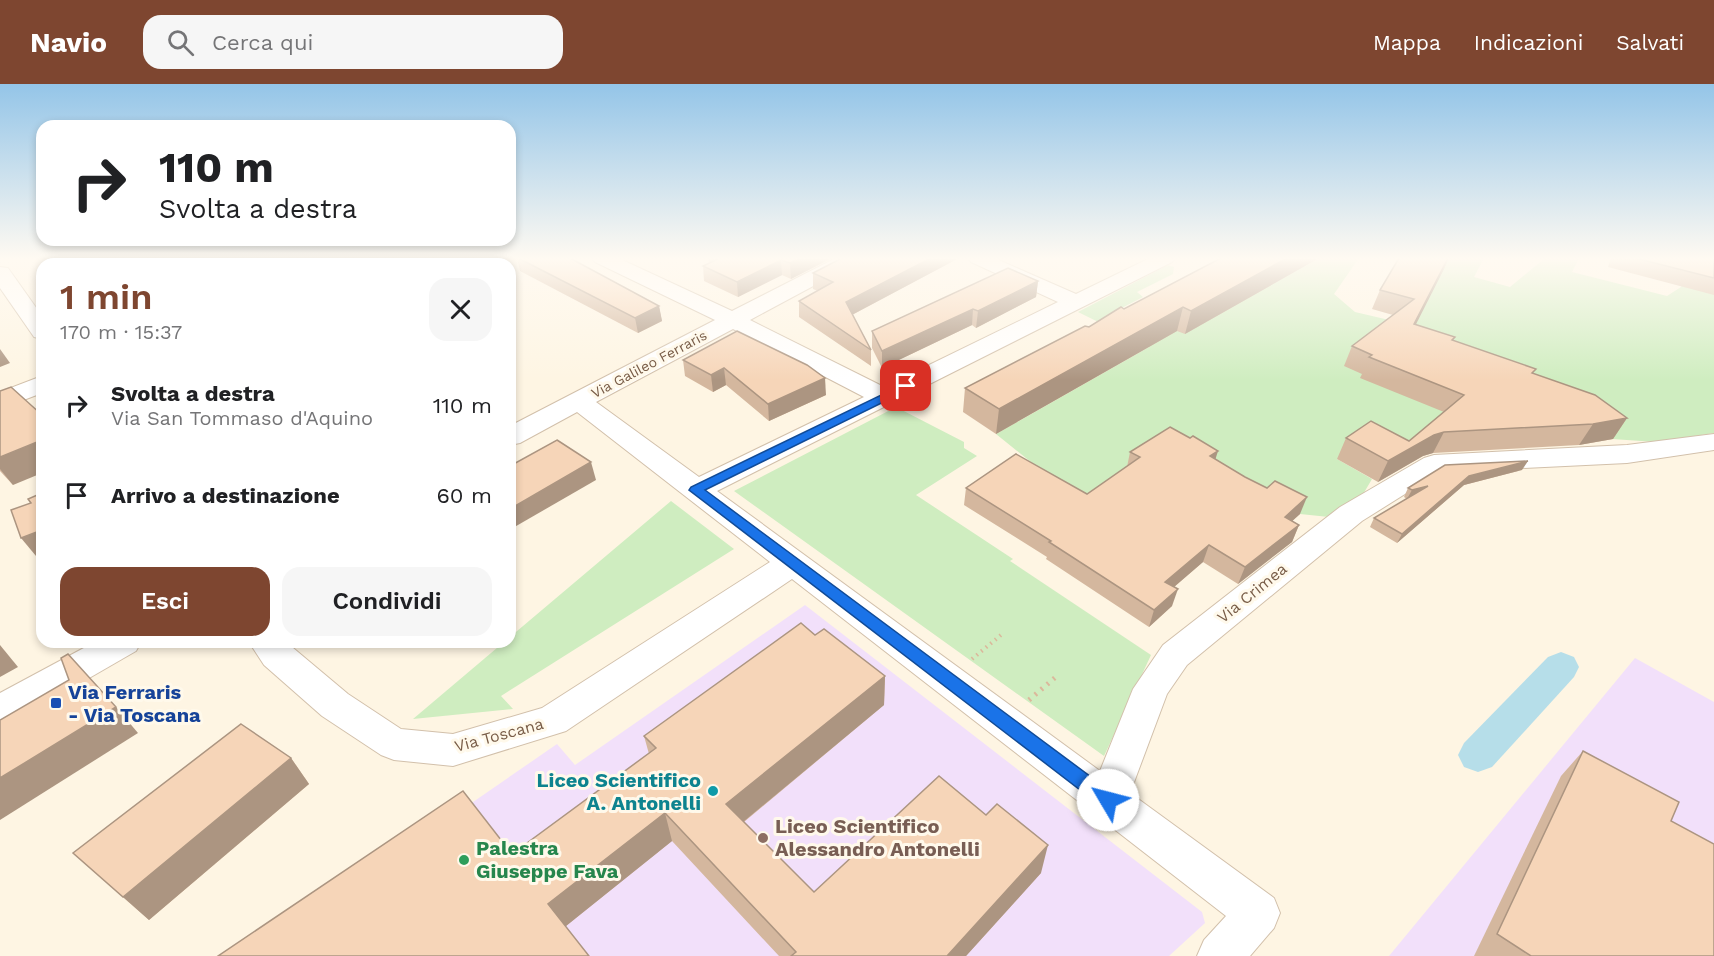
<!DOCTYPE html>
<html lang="it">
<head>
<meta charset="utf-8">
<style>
  :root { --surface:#fff; --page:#f6f6f6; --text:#202124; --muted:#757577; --accent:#7e4630 }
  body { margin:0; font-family:"Work Sans",sans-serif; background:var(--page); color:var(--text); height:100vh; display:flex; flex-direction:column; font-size:22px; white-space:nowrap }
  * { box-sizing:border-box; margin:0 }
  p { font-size:20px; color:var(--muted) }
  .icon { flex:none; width:33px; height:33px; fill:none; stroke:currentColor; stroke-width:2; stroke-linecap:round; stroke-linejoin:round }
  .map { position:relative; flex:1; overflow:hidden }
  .panel { position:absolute; left:36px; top:174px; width:480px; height:390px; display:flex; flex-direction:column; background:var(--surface); border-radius:18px; box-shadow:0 3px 9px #0003 }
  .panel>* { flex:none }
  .guide { position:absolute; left:36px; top:36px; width:480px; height:126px; border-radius:18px; box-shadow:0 3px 9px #0003; background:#fff; color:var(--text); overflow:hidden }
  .pin { position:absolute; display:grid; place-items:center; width:51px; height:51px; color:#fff; margin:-26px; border-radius:12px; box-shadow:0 3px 9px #0006 }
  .me { position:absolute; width:66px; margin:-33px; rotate:307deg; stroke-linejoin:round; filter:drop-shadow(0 0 4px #0008) }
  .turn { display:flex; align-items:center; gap:21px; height:126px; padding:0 24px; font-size:27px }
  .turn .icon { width:78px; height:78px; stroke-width:2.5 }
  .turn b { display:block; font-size:42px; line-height:51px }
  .round { display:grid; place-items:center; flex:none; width:63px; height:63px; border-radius:18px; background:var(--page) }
  .headline { display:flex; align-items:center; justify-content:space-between; height:102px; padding:0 24px }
  h1 { font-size:36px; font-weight:600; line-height:45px; color:var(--accent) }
  .action { display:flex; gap:12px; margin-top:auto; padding:12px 24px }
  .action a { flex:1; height:69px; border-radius:18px; background:var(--accent); color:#fff; font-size:24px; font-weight:600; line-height:69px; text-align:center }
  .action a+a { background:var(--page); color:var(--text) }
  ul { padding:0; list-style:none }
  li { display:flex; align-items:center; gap:18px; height:90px; padding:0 24px }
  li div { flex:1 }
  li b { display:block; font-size:22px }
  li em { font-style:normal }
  header { display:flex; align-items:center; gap:36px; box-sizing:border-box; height:84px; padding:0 30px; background:var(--accent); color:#fff }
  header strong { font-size:28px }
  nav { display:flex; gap:33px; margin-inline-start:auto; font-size:21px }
  .search { width:420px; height:54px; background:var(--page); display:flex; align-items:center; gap:15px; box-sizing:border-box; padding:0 21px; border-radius:18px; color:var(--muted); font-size:22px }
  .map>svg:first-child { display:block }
  .education { fill:#f2e0fa }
  .green { fill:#cfedc0 }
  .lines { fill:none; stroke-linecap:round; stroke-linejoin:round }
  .canal { fill:#b6dee9; fill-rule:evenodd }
  .minor-casing { stroke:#d2c0ab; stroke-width:2 }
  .path-far1 { stroke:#dbb89b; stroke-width:4; stroke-dasharray:1.5 4.5; stroke-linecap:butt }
  .path { stroke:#dbb89b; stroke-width:5; stroke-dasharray:2 6; stroke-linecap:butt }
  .minor { fill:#fff; fill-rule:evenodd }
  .wall { fill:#d4b79e }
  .shaded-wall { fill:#ac9581 }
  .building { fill:#f6d5b8; stroke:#ac9581; stroke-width:1.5 }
  .route { fill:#1a73e8; stroke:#114b97; stroke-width:1.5 }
  .transit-dot { fill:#1a4fb4; stroke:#fff9eb; stroke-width:2 }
  .culture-dot { fill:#0f9aa8; stroke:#fff9eb; stroke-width:2 }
  .education-dot { fill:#8d6e63; stroke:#fff9eb; stroke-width:2 }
  .leisure-dot { fill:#2e9e5b; stroke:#fff9eb; stroke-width:2 }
  .labels { text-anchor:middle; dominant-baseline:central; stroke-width:6; stroke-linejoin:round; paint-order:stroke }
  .far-street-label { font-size:14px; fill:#785c47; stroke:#fff9eb }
  .street-label { font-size:16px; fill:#785c47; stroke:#fff9eb }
  .near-transit-label { font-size:20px; font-weight:bold; fill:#164399; stroke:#fff9eb; text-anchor:start }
  .near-culture-label { font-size:20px; font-weight:bold; fill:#0d838f; stroke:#fff9eb; text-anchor:end }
  .near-education-label { font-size:20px; font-weight:bold; fill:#785e54; stroke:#fff9eb; text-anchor:start }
  .near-leisure-label { font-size:20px; font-weight:bold; fill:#27864d; stroke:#fff9eb; text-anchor:start }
</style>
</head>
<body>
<header>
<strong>Navio</strong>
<div class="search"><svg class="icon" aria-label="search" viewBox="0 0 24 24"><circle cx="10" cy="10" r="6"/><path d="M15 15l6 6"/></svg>Cerca qui</div>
<nav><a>Mappa</a><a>Indicazioni</a><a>Salvati</a></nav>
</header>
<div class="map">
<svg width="1714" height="872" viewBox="0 0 1714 872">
  <rect width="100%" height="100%" fill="#fef5e3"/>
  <g class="education">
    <path d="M805,521l397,307 3,11 -36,33h-919l307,-212 18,21z"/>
    <path d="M1635,574l79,44v254h-325z"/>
  </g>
  <g class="green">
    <path d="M1319,174h40l-25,36 21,18 47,11 38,-65h44l-10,19 36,10 35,-29h34l-7,14 95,24 14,-9 4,-11 29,-18v175l-58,9 -44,-3 -185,-1 -90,21 35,20 -10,17 -33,21 -29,-3 -212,-6 -92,-74 153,-87 -71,-35 90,-47 6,2 -1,7 -36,18 6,5 -31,16z"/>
    <path d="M896,323l68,35v6l13,8 -61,39 97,64 -3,2 141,94 -47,101 -370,-265z"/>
    <path d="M671,417l63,48 -233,147 12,13 -100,10 91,-77h6v-5z"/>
  </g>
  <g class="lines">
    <path class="canal" d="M1561,568l13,5 5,10 -5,10 -82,90 -14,5 -14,-5 -6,-12 6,-12 84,-86z"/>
    <defs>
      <g id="minor">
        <path d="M206,174h21l5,6h-22z"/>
        <path d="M369,174h29l-7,6h-31l3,-4z"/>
        <path d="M592,174h26l114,53 104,-53h25l-3,4 -108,58 134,67 174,-85 -87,-40 -3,-4h26l82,36 74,-36h25l-3,4 -455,229 383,280 33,-82 30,-44 177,-138 84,-49 10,-3 193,-10 87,-11v16l-87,13 -187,9 -78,49 -175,144 -20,29 -37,99 144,105 6,15 -6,15 -24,28h-53l7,-16 22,-24 -434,-337 -226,152 -113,35 -59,-6 -13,-5 -59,-39 -58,-51 -15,-23h37l62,52 53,35 52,5 89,-26 228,-146 -193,-150 -57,31 -10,2v-19l205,-106 -120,-58zM733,245l131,68 -165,80 -103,-75z"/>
        <path d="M0,183l8,1 34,48v23l-8,-2 -34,-49z"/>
        <path d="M42,292v17l-42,16v-17z"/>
        <path d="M95,558h46l-5,9 -123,71 -13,4v-33z"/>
      </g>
    </defs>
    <use href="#minor" class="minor-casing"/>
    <path class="path-far1" d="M972,575l29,-24"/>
    <path class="path" d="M1029,616l29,-25"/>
    <use href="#minor" class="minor"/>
  </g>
  <g class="wall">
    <path d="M59,174h136l6,6h-137z"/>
    <path d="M276,174h64l-6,2 9,4h-59z"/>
    <path d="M517,174h53l89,48 3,15 -24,12 -118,-62z"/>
    <path d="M703,174h129l-41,21 -9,-4 -44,22 -34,-16 -1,-15 6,-3 -1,-4z"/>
    <path d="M842,174h117l-107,57 19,35v16l-72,-49v-16l19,-10 -5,-2v-16z"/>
    <path d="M1221,174h98l-134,76 -8,-3 -181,103 -33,-22 2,-24 124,-61z"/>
    <path d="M1449,174l-34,67 40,12 -2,3 80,33 94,45 -14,21 -34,6 -146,8 -10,3 -45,26 -41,-23 9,-21 63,3 35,-29 -84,-34 2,-4 -18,-8 8,-20 41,-31 -21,-6 8,-19z"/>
    <path d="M1611,174h103v37l-106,-28z"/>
    <path d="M1038,197l-2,16 -60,31 -4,-3 -90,43 -10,-20v-17z"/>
    <path d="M737,247l89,64 -57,26 -43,-36 -13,7 -28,-16 -2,-16z"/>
    <path d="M0,307l13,94 -13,-14z"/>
    <path d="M1130,368l86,7 84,55 -8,7 7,4 -7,17 -54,42 -35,-22 -29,25 -2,19 -23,21 -103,-68 1,-2 -83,-52 2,-17 121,6 40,-27z"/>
    <path d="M1522,386l-58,15 -67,58 -27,-16 4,-9 33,-19 -3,-2 4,-9z"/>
    <path d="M815,551l70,41 -1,29 -140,117 70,70 227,-19 -75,83h-187l-107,-115 -106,85 -348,30 294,-102 137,-100 -5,-18z"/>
    <path d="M1583,667l88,70 43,135h-240l87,-180z"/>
    <path d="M291,674l18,26 -160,136 -76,-67z"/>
  </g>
  <g class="shaded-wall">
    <path d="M802,174h30l-41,21 -1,-16z"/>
    <path d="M931,174h28l-113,60v-16z"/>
    <path d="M1287,174h32l-134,76 6,-23z"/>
    <path d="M1449,174l-5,11 -38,75 8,-20z"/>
    <path d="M781,176l1,15 -44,22 -1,-15z"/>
    <path d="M1038,197l-2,16 -60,31 2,-17z"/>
    <path d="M659,222l3,15 -24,12 -3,-15z"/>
    <path d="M1183,223l-6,24 -181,103 3,-25z"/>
    <path d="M973,225l-1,16 -90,43v-17z"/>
    <path d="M0,265l10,14 -10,4z"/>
    <path d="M724,284l2,17 -13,7 -2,-17z"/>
    <path d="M825,294l1,17 -57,26 -1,-17z"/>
    <path d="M1627,334l-14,21 -34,6 14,-21z"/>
    <path d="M1444,348l-11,21 -10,3 -45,26 10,-21 46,-26z"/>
    <path d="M42,356v33l-29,12 -13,-16v-12z"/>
    <path d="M1218,367l-5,16 -3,-11z"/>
    <path d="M1528,377l-6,9 -58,15 -67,58 5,-9 67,-58z"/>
    <path d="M591,378l5,18 -85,49 -1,-4v-16z"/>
    <path d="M1428,402l-21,13 5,-9z"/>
    <path d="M1307,413l-7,17 -21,19 6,-16z"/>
    <path d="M1299,441l-7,17 -54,42 7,-17z"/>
    <path d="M42,446v24l-6,2 -15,-18z"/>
    <path d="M1209,461l-6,17 -43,37 5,-17z"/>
    <path d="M1178,505l-6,17 -23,21 5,-17z"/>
    <path d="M0,561l18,22 -18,10z"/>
    <path d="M885,592l-1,29 -153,127 -5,-28z"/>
    <path d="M116,623l22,26 -138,87v-42z"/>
    <path d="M291,674l18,26 -160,136 -26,-23z"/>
    <path d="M665,729l7,28 -111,89 -13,-26z"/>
    <path d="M1048,761l-7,28 -75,83h-19z"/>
  </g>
  <g class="building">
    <path d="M63,174h132l5,3 -8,3h-123z"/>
    <path d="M288,174h42l13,6h-46z"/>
    <path d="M518,174h52l89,48 -24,12z"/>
    <path d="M720,174h82l-12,5 -9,-3 -44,22 -34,-16z"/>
    <path d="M842,174h89l-85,44 25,48 -72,-49 34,-19 -20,-9z"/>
    <path d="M1221,174h66l-96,53 -8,-4 -184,102 -34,-21 120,-62 4,1 32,-20 3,2z"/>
    <path d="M1399,174h49l-34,66 41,13 -3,3 84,29 -4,4 63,22 32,23 -34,6 -149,8 -10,3 -46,26 -42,-23 25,-17 38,20 55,-46 -95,-38 3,-2 -20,-9 62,-47 -34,-9z"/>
    <path d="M1635,174h79v20z"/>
    <path d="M1008,184l30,13 -60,30 -5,-2 -91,42 -10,-20z"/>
    <path d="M737,247l70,34 18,13 -57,26 -44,-36 -13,7 -28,-15z"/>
    <path d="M11,303l31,28v25l-42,17v-66z"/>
    <path d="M1170,343l20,11 3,-2 25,15 -8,5 35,21 22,11 8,-7 32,16 -22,20 14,8 -54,42 -36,-22 -44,37 13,7 -24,21 -105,-68 2,-1 -85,-53 50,-34 71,40 53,-37 -10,-5z"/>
    <path d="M557,356l34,22 -81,47v-43z"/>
    <path d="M1528,377l-59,15 -67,58 -28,-16 54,-32 -16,4 -4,-2 37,-23z"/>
    <path d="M42,409v37l-21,8 -10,-28 20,-7 -3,-4z"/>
    <path d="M801,539l14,12 9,-6 61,47 -159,128 88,88 125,-116 47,39 11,-11 51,41 -101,111h-156l5,-4 -131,-139 -117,91 41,52h-371l245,-165 49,63 144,-106 -12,-12z"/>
    <path d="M68,570l48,53 -116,71v-58l69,-40 -8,-22z"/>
    <path d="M241,640l50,34 -168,139 -50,-44z"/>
    <path d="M1583,667l96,51 -8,19 43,23v112h-183l-34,-22z"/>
  </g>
  <linearGradient id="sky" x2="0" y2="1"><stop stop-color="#94c5e8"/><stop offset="0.59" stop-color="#fffaf2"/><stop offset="1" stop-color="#fffaf2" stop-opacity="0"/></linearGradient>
  <rect width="1714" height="296" fill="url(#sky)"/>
  <path class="route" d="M906,299l5,3 -1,3 -205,101 409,304 3,6 -3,6 -6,2 -7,-2 -412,-316 2,-3z"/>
  <rect class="transit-dot" x="50" y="613" width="12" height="12" rx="3"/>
  <circle class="culture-dot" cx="713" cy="707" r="6"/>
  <circle class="education-dot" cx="763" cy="754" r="6"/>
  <circle class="leisure-dot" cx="464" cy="776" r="6"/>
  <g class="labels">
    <g class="far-street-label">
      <text transform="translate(649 280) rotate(-28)">Via Galileo Ferraris</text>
    </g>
    <g class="street-label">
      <text transform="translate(1252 509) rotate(-39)">Via Crimea</text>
      <text transform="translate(499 651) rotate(-15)">Via Toscana</text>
    </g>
    <g class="near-transit-label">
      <text x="68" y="608">Via Ferraris<tspan x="68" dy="23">- Via Toscana</tspan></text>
    </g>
    <g class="near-culture-label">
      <text x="701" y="696">Liceo Scientifico<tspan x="701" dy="23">A. Antonelli</tspan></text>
    </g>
    <g class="near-education-label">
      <text x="775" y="742">Liceo Scientifico<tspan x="775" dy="23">Alessandro Antonelli</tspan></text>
    </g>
    <g class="near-leisure-label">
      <text x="476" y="764">Palestra<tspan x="476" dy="23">Giuseppe Fava</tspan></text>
    </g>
  </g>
</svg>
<div class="pin" style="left:906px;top:302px;background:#d93025"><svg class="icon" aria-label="arrive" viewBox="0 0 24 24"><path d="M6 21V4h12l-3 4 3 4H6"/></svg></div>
<svg class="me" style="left:1108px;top:716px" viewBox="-20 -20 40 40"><circle r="19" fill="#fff"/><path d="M0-13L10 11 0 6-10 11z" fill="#1a73e8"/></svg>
<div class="guide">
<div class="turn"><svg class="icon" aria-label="right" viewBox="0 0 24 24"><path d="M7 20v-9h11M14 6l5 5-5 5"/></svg><div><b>110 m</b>Svolta a destra</div></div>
</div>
<section class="panel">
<div class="headline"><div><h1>1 min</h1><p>170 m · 15:37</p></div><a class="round"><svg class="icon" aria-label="close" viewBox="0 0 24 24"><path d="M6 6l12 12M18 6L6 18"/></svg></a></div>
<ul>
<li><svg class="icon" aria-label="right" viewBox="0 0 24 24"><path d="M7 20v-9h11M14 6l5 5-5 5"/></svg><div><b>Svolta a destra</b><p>Via San Tommaso d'Aquino</p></div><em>110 m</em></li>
<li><svg class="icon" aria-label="arrive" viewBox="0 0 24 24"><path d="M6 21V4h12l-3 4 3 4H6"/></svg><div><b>Arrivo a destinazione</b></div><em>60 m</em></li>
</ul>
<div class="action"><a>Esci</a><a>Condividi</a></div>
</section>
</div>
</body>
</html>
